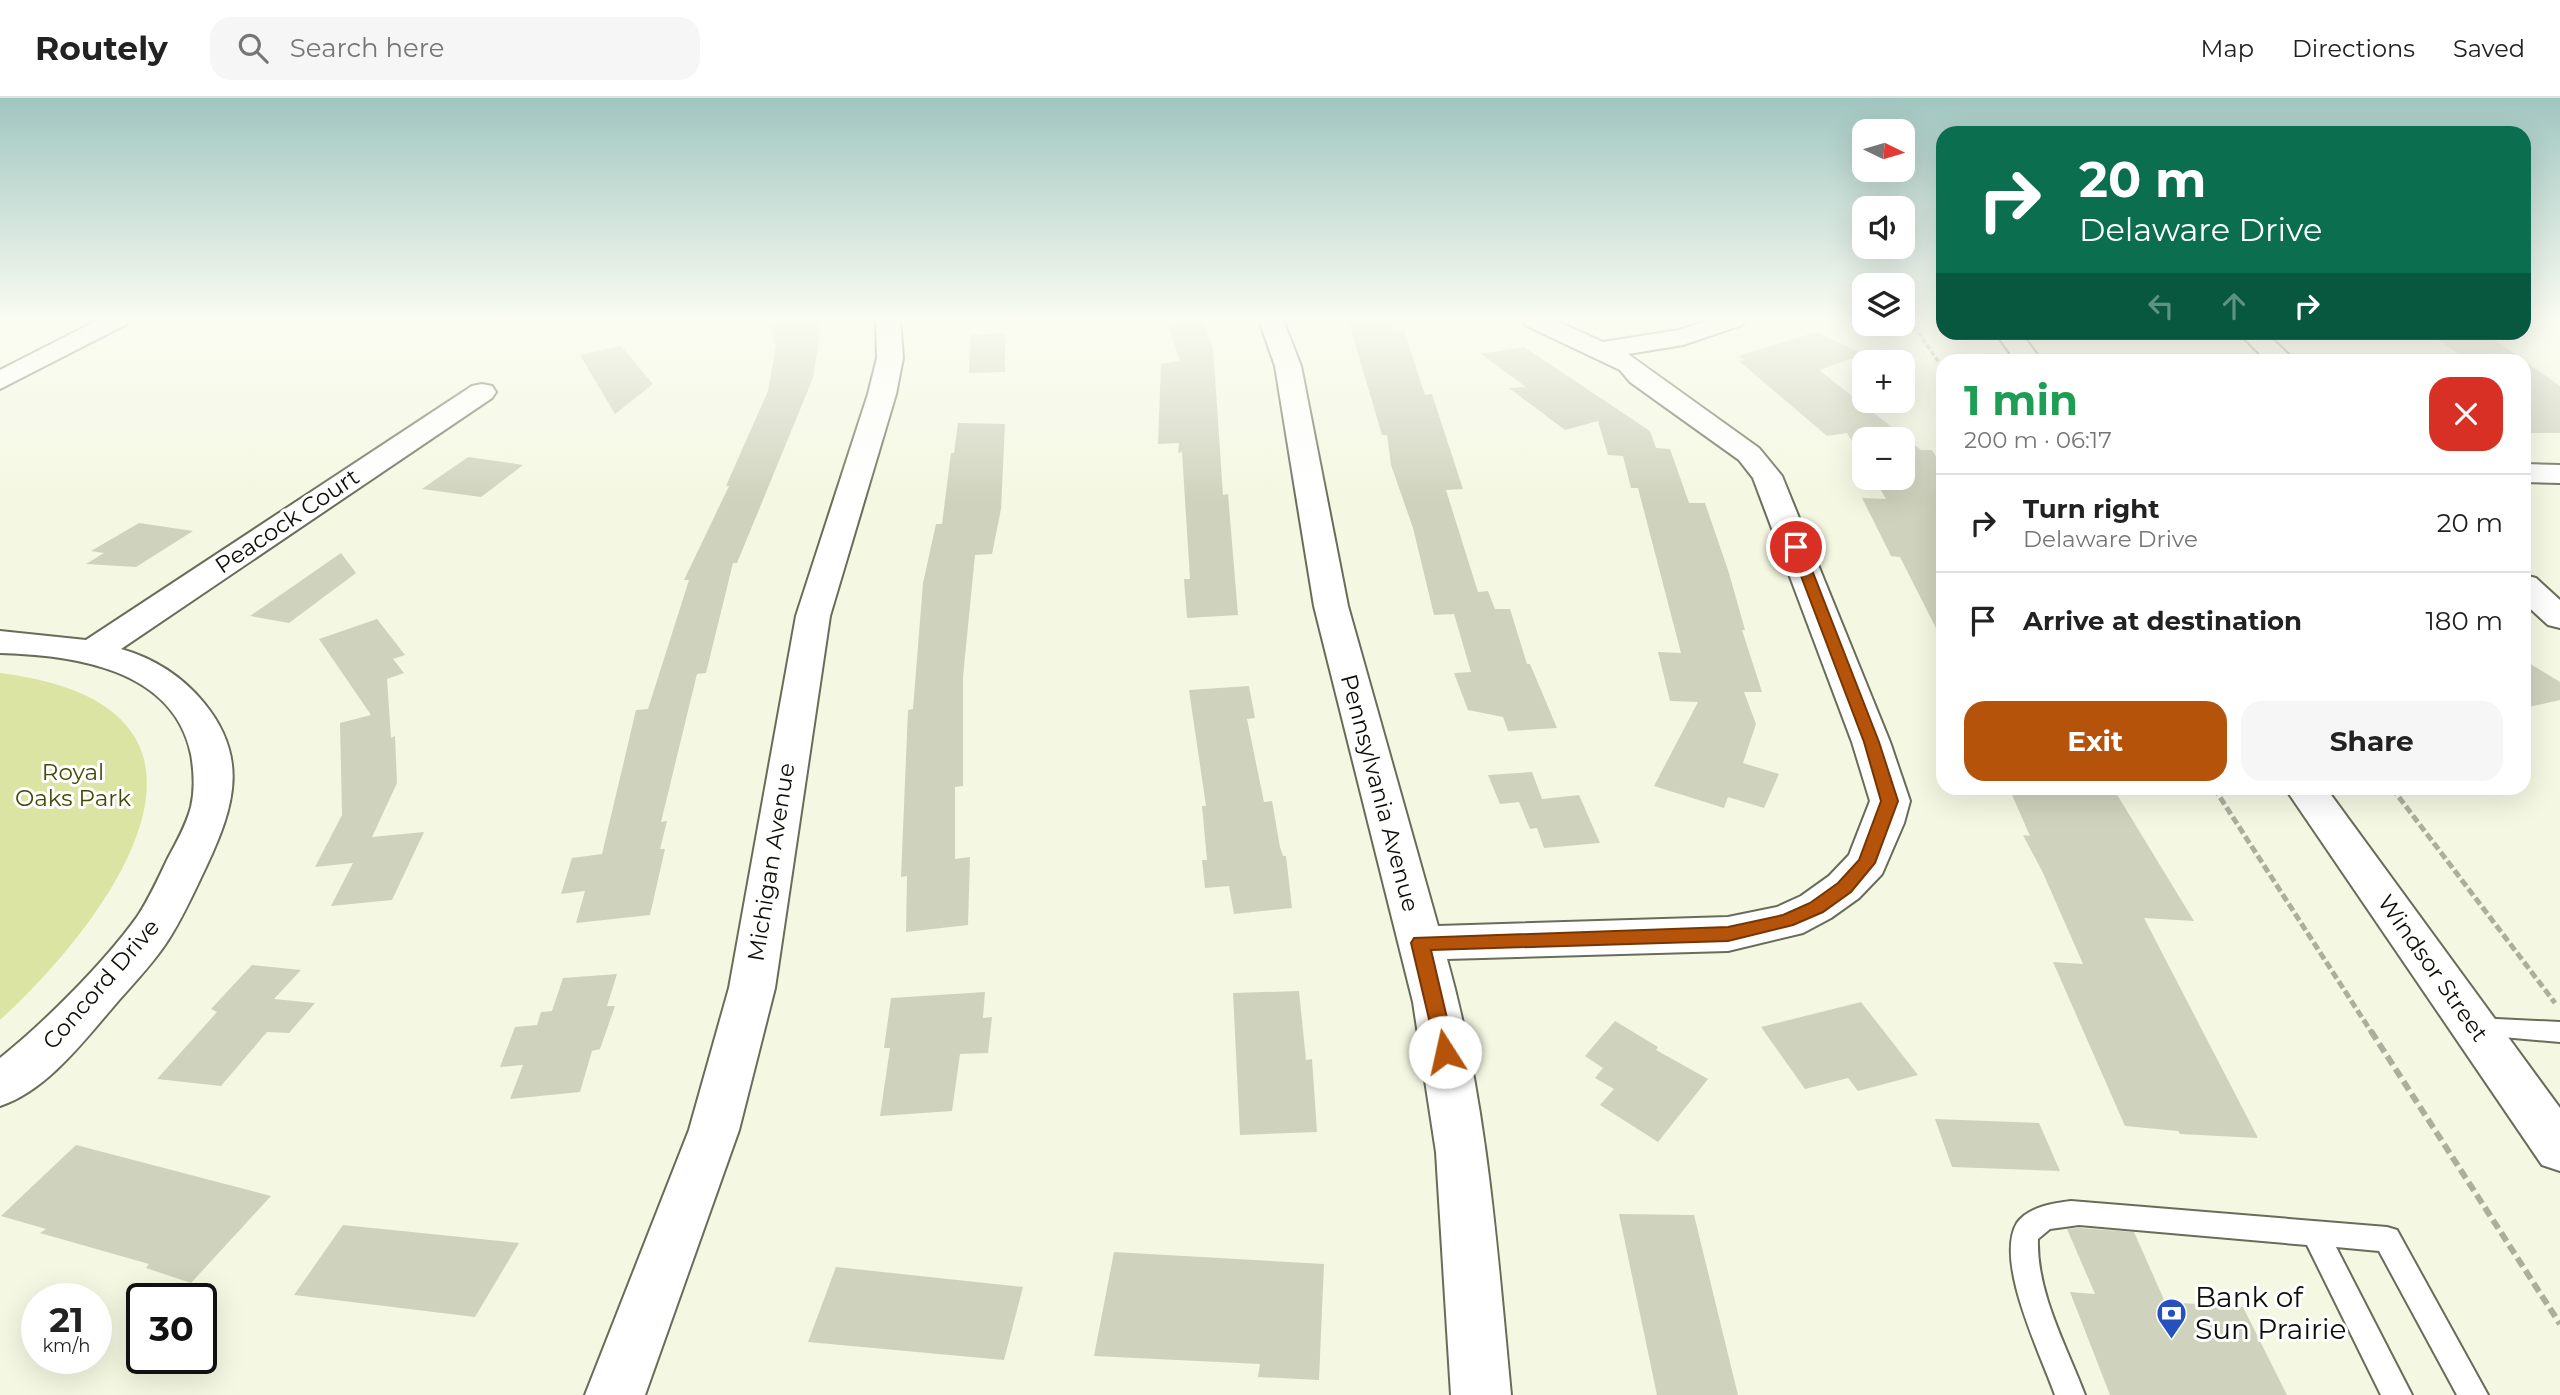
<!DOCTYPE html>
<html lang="en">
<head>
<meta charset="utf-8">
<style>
  :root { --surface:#fff; --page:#f6f6f6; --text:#222; --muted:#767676; --line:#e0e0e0; --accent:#b45309 }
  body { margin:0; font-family:Montserrat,sans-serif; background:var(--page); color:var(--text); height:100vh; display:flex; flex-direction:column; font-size:26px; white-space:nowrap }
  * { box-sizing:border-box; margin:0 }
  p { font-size:23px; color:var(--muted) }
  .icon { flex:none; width:38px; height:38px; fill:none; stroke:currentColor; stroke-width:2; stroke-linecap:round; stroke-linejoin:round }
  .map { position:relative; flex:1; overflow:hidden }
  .panel { position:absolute; left:1936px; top:256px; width:595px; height:441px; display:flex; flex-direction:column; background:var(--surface); border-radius:21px; box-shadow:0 7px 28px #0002 }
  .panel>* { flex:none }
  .guide { position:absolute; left:1936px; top:28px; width:595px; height:214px; border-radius:21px; box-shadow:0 7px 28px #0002; background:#0b6e4f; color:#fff; overflow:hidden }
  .needle { width:46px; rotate:95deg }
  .controls { position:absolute; left:1852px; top:21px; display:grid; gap:14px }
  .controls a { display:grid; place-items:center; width:63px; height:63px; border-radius:14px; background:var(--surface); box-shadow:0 7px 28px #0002; font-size:35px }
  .speed { position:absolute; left:21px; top:1185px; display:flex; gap:14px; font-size:35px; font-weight:700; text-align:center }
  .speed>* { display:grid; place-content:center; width:91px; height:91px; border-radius:50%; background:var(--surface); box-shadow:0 7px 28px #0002; line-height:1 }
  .speed small { font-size:18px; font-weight:400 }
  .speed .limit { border:4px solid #111; border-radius:10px; background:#fff; color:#111 }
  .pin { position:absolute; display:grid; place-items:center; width:60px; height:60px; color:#fff; margin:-30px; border:4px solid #fff; border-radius:50%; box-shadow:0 2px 7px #0007 }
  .me { position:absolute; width:77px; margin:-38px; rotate:350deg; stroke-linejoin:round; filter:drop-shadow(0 0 5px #0008) }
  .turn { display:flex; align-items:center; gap:24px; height:147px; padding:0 28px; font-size:32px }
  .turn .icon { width:91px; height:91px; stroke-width:2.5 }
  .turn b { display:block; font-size:49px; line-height:60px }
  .lanes { display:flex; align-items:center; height:66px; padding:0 28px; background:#0003; justify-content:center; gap:35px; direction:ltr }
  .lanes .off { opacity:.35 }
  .round { display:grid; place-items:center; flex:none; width:74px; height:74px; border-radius:21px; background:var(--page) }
  .head { display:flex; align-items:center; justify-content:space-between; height:119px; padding:0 28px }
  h1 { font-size:42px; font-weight:700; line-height:52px; color:#1e9e55 }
  .button { display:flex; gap:14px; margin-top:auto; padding:14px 28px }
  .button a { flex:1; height:80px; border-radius:21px; background:var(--accent); color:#fff; font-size:28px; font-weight:700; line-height:80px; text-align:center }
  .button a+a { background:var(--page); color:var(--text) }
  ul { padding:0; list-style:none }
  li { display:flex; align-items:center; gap:21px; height:98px; padding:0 28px; border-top:2px solid var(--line) }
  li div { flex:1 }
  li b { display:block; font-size:26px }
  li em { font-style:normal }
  header { display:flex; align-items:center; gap:42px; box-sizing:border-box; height:98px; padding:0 35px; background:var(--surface); border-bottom:2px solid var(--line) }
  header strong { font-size:33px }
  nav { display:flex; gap:38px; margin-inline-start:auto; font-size:24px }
  .search { width:490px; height:63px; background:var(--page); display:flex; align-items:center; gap:18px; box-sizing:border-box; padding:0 24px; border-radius:21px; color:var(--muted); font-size:26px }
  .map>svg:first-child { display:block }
  .green { fill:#dbe4a3 }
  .building { fill:#cfd3bd }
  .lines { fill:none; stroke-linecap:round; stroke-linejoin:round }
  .service-casing { stroke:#696c59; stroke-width:4 }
  .minor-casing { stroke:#696c59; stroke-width:4 }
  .primary-casing { stroke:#696c59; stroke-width:4 }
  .path-far2 { stroke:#acaf9e; stroke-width:3.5; stroke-dasharray:5 2.5; stroke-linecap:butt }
  .path-far1 { stroke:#acaf9e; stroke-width:5; stroke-dasharray:8 3.5; stroke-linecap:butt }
  .path { stroke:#acaf9e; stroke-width:6; stroke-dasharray:10 5; stroke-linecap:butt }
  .service { fill:#fff; fill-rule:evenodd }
  .minor { fill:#fff; fill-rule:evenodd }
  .primary { fill:#fff; fill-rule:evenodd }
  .route { fill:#b45309; stroke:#753606; stroke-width:2 }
  .labels { text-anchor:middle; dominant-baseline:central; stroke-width:6; stroke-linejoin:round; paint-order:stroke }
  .street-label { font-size:23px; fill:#0e0f08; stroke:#fff }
  .park-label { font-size:23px; fill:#464b03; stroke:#fff }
  .near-poi-label { font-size:28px; fill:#0e0f08; stroke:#fff; text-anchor:start }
</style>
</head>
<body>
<header>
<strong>Routely</strong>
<div class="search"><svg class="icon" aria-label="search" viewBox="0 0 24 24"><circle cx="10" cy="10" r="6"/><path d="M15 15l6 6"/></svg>Search here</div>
<nav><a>Map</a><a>Directions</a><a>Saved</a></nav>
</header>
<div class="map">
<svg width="2560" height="1297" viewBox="0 0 2560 1297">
  <rect width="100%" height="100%" fill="#f4f8e2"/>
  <path class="green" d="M0,575c263,33 115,242 0,347z"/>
  <g class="building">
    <path d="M768,222h54l-9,58 -76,185h-4l-27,110 -9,1 -36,148 6,-1 -7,28h5l-15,66 -74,8 9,-32 -24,3 11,-36 30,-4 34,-144 12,-1 41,-129h-5l45,-94h-3l42,-95 8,-45z"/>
    <path d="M1170,222h32l11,28 10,147 5,-1 10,121 -51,3 -3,-39h6l-8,-127 -4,1 1,-10 -21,1 3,-80 19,-3 -12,-36 4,-1z"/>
    <path d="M1348,222h43l3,11h10l21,64 7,-1 31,95 -17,1 32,102 10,-1 7,18h15l17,55h3l27,64 -49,3 -5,-14 -35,-7 -14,-37 17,-1 -17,-58 -20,1 -21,-87 -22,-63 -4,-30h-5z"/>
    <path d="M1816,234l48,22 -45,16 102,80h11l10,16v174l-42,-83 -9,-1 -29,-58 24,1 -12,-21h28v-39h-38v22l-17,-28 -20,3 -88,-75 6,-1 -7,-4z"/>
    <path d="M1005,235v39l-36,1 2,-38z"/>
    <path d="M2436,240l59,2 65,46v47h-36v-73h-57z"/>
    <path d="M621,248l32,38 -38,30 -35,-59z"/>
    <path d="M1524,249l126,84 6,17 14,1 19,54h16l24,70 16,57h-3l20,62h-18l12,32 -13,39 36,11 -15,34 -36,-11 -4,11 -70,-22 44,-84 -28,-1 -12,-49 23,1 -43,-165h-7l-8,-32 -15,-1 -10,-34 -33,9 -56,-42 17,-1 -45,-33z"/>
    <path d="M958,325l47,1 -4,85 -9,45 -17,1 -12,122v109l-8,1v72l15,-2 -2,68 -62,7 1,-56 -6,1 7,-167 5,-1 10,-126 13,-59h6l9,-71h3z"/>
    <path d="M468,359l55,8 -42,32 -59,-8z"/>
    <path d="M139,425l54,8 -57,36 -50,-3 18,-11 -13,-2z"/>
    <path d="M341,455l15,20 -67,50 -39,-7z"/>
    <path d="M377,521l28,36 -12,4 11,14 -17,6 4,59 4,-2 2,47 -25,54 52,-5 -32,68 -61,6 22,-43 -38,4 27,-52 -2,-92 31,-8 -52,-76z"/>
    <path d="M2524,562l36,22v18l-36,8z"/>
    <path d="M1249,588l6,32 -8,1 17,83 8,-1 8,46 3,9h3l6,52 -58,6 -5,-28 -24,2 -3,-28h5l-5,-54h4l-17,-116z"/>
    <path d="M1532,674l10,27 37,-4 21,48 -56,5 -7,-20 -7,1 -11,-27 -19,2 -12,-29z"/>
    <path d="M2009,690h104l81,133 -50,-3 114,220 -78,-4 -2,-3 -53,-5 -72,-164 30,2 -40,-91 -20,-38 7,1z"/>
    <path d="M252,867l49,5 -27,29 41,4 -26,30 -22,-1 -46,54 -64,-7 60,-67 -6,-3z"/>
    <path d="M617,876l-10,32h8l-15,43 -8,2 -12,41 -70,7 13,-34 -23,2 15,-40 22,-2 4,-13 11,-1 11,-33z"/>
    <path d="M1299,893l7,69 6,-1 5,73 -77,3 -7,-142z"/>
    <path d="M985,894l-2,26 9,-1 -4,36 -28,1 -8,57 -72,5 10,-68h-6l7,-50z"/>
    <path d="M1861,904l57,73 -60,16 -10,-13 -43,11 -44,-62z"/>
    <path d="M1615,923l43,26 -2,3 52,29 -50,63 -58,-37 14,-16 -19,-11 8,-10 -18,-12z"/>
    <path d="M1935,1021l104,4 21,48 -108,-4z"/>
    <path d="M76,1047l195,51 -80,87 -45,-15 3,-4 -109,-31 6,-4 -45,-13z"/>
    <path d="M1619,1116l75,1 44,180h-81z"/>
    <path d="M343,1127l176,18 -44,74 -181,-22z"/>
    <path d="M2079,1130l55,4 31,70 78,5 44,88h-177l-40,-103 25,2 -28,-65z"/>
    <path d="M1114,1154l210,12 -5,116 -61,-3 2,-13 -166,-8z"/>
    <path d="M836,1169l187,20 -19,73 -196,-18z"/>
  </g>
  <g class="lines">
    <defs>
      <g id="service">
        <path d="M2476,920l84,4v20l-92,-8 -4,-7 4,-7z"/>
        <path d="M2071,1103l316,26 10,3 91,165h-31l-78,-144 -43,-4 76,148h-31l-74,-150 -228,-20 -29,4 -12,10c-2,53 29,108 47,156h-30c-14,-40 -61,-134 -38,-172 11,-16 37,-20 54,-22z"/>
      </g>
      <g id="minor">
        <path d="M98,222h30l-3,5 -125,64v-19z"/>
        <path d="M876,222h24l3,38 -7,36 -66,222 -55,372 -36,142 -94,265h-60l104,-265 40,-142 67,-372 72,-222 9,-36z"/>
        <path d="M1259,222h24l18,46 47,240 90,320 290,-9 49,-10 24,-11 28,-20 20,-21 21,-54 -18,-59 -99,-264 -14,-18 -109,-78 -10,-12 -95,-45 -3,-5h32l49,22 76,-12 30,-10h36l-3,5 -59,20 -55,9 131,94 23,28 108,266 20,59 -6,22 -22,51 -23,24 -28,20 -28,15 -75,18 -281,8c40,142 50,289 64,436h-60l-15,-243 -23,-150 -99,-396 -39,-240z"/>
        <path d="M2238,234h27l29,28h-28z"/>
        <path d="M482,286l10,2 4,6 -4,6 -371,251c32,9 61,27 83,54 45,55 30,104 3,162 -13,27 -25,55 -42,80 -15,22 -34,41 -51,61 -31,36 -68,85 -114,100v-48c45,-36 104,-95 137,-141 12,-18 21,-38 30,-57 9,-17 19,-34 24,-53 4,-17 3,-36 0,-53 -18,-86 -119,-99 -191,-101v-22l86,9 386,-254z"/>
        <path d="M2524,366l36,1v18l-36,-1z"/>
        <path d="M2524,477l12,3 24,22v28l-12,-3 -24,-22z"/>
      </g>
      <g id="primary">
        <path d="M1995,234h25l21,28h-26z"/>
        <path d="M2285,690h41l234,320v63l-18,-6z"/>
      </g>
    </defs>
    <use href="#service" class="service-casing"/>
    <use href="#minor" class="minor-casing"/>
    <use href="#primary" class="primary-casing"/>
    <path class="path-far2" d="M1910,222l32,47"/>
    <g class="path-far1">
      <path d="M2214,690l158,245"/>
      <path d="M2392,690l163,215"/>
    </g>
    <path class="path" d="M2371,933l189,293"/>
    <use href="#service" class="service"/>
    <use href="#minor" class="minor"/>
    <use href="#primary" class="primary"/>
  </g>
  <linearGradient id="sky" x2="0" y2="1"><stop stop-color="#a0c6c0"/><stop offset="0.55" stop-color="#fafcf2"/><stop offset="1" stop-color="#fafcf2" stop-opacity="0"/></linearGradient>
  <rect width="2560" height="403" fill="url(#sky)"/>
  <path class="route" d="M1792,446l11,3 76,195 19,59 -23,62 -24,29 -28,20 -30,13 -65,16 -297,9 24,102 -3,5h-14l-27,-114 3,-5 314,-11 55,-12 27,-12 28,-20 21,-23 22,-59 -17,-59 -74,-195z"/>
  <defs>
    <symbol id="bank-pin" viewBox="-11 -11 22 30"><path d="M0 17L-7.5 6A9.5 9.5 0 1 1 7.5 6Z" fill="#2550be" stroke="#fff"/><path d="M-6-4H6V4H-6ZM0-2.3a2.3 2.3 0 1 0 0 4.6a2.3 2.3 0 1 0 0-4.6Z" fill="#fff"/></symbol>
  </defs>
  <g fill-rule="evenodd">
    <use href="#bank-pin" x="2154" y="1198" width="35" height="47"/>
  </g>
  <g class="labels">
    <g class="street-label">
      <text transform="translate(287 423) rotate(-34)">Peacock Court</text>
      <text transform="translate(1380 695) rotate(75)">Pennsylvania Avenue</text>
      <text transform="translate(771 764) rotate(-81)">Michigan Avenue</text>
      <text transform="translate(2433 870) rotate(55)">Windsor Street</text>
      <text transform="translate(101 886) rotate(-49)">Concord Drive</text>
    </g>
    <g class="park-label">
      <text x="73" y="674">Royal<tspan x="73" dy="26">Oaks Park</tspan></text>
    </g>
    <g class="near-poi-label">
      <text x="2195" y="1199">Bank of<tspan x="2195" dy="32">Sun Prairie</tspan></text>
    </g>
  </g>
</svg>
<div class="controls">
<a><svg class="needle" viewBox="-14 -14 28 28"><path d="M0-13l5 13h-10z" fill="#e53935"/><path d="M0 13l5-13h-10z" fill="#767676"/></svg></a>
<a><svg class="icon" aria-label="sound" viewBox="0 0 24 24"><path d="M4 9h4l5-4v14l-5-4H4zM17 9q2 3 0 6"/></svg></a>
<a><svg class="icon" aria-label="layers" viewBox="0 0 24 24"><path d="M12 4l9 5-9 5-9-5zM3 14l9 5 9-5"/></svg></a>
<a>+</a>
<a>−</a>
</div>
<div class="speed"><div>21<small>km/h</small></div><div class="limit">30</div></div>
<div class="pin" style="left:1796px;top:449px;background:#d93025"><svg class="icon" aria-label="arrive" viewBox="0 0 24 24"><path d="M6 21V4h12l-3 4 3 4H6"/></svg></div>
<svg class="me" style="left:1445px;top:954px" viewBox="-20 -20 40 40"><circle r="19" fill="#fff"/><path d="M0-13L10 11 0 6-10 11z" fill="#b45309"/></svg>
<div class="guide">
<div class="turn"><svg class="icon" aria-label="right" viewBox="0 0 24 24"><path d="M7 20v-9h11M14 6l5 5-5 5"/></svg><div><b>20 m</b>Delaware Drive</div></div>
<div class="lanes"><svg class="icon off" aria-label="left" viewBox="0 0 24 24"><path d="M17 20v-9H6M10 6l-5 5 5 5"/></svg><svg class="icon off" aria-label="ahead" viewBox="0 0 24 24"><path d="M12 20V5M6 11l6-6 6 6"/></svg><svg class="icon" aria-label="right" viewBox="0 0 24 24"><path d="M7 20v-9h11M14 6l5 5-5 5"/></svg></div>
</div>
<section class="panel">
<div class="head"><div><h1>1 min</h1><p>200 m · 06:17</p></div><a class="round" style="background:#d93025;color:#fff"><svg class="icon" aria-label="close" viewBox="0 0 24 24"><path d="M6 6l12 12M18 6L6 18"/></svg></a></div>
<ul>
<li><svg class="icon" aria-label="right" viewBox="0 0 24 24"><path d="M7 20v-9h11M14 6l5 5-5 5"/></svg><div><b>Turn right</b><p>Delaware Drive</p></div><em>20 m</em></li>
<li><svg class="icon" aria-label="arrive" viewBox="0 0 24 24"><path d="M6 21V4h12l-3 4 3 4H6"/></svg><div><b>Arrive at destination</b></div><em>180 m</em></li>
</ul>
<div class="button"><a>Exit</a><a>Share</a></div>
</section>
</div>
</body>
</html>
